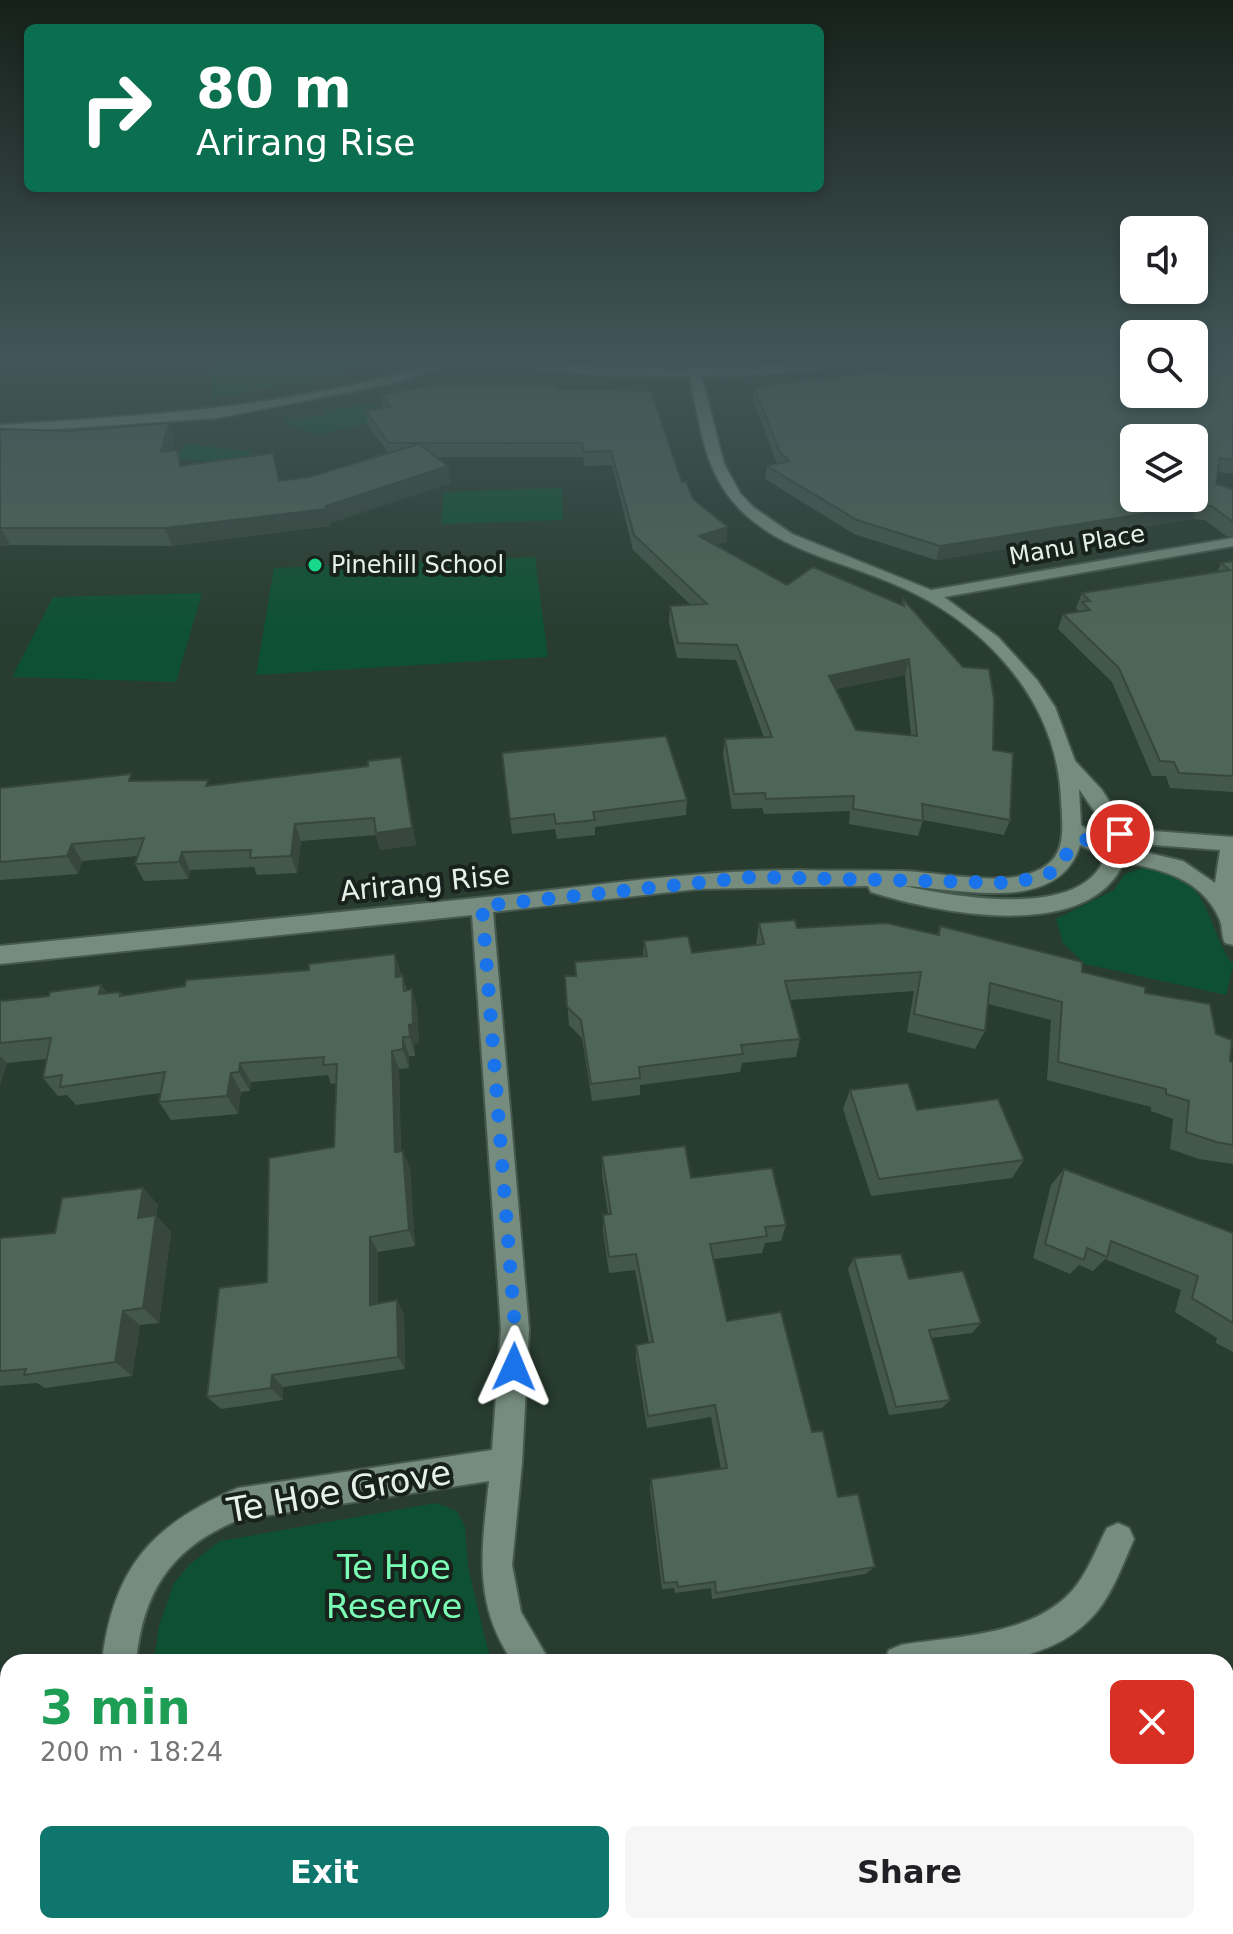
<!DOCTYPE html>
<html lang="en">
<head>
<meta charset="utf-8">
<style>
  :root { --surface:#fff; --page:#f6f6f6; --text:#202124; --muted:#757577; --accent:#0f766e }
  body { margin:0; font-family:"DejaVu Sans",sans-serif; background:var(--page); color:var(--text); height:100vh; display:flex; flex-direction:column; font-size:30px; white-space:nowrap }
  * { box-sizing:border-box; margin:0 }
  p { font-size:26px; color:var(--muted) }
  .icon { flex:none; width:44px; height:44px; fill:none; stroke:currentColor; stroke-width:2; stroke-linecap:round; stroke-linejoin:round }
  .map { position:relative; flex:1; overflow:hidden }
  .panel { position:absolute; left:0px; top:1654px; width:1234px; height:280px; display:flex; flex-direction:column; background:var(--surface); border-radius:24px 24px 0 0; box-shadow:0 4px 12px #0003 }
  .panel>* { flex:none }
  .hud { position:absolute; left:24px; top:24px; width:800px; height:168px; border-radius:12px; box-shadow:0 4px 12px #0003; background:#0b6e4f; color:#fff; overflow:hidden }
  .fabs { position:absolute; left:1120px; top:216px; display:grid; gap:16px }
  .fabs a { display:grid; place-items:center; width:88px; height:88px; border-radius:12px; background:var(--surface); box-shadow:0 4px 12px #0003; font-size:40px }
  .pin { position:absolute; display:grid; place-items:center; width:68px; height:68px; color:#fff; margin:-34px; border:4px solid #fff; border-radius:50%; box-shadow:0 2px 8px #0007 }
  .me { position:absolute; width:88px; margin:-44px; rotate:1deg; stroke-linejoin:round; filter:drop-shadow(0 0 6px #0008) }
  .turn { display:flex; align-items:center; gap:28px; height:168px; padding:0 40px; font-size:36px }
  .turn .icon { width:104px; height:104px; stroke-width:2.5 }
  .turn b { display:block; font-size:56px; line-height:68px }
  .round { display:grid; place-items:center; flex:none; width:84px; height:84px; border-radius:12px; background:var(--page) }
  .overview { display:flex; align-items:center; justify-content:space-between; height:136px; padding:0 40px }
  h1 { font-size:48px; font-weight:700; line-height:60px; color:#1e9e55 }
  .cta { display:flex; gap:16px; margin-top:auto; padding:16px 40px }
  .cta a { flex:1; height:92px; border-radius:12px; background:var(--accent); color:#fff; font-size:32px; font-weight:700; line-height:92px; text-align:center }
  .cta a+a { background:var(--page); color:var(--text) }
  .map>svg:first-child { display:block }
  .green { fill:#0e5132 }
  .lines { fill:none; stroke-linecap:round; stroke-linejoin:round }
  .minor-casing { stroke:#47594e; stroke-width:4 }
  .tertiary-casing { stroke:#47594e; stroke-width:4 }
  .minor { fill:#758c7e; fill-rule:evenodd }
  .tertiary { fill:#758c7e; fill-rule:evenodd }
  .wall { fill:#44574b; fill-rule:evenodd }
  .shaded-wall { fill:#37473d }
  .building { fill:#4f6557; stroke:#37473d; stroke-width:2; fill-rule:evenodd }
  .route { stroke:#1a73e8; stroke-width:14; stroke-dasharray:0 25.2 }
  .poi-dot { fill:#18d989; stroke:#18211b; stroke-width:3 }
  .labels { text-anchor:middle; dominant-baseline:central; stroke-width:8; stroke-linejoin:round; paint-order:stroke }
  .far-street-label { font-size:24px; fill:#e5f1e9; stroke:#18211b }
  .far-poi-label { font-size:24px; fill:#e5f1e9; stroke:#18211b; text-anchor:start }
  .street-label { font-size:28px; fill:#e5f1e9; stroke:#18211b }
  .near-street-label { font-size:34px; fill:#e5f1e9; stroke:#18211b }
  .near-park-label { font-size:34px; fill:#7bfdb6; stroke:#18211b }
</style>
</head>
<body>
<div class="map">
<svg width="1233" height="1934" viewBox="0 0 1233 1934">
  <rect width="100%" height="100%" fill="#283c30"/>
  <g class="green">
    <path d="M212,362h181l-181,37z"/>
    <path d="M371,404l7,11 -5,8 -55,11 -32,-9 -1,-5 39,-4v-6z"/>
    <path d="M188,444l64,8 -14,13 -65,-7z"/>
    <path d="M562,488l1,32 -122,4 3,-32z"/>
    <path d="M535,557l13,100 -292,18 18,-107z"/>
    <path d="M202,593l-26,89 -164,-5 41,-80z"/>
    <path d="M1142,868c73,9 59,49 91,97l-7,30 -141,-31 -22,-21 -7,-24 58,-29 11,-16z"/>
    <path d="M436,1503l21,8 8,16 3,40 20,83 6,12h-340l5,-36 15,-43 15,-18 31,-24z"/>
    <path d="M184,1926h184l-7,8h-176z"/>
  </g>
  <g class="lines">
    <defs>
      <g id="minor">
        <path d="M437,362h16l-54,20 -182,36 -217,15v-8c147,-10 296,-17 437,-63z"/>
        <path d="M691,372l10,2 23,90 16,29 13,14 39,27 139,56 302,-52v8l-289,51 54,40 39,43 18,27 20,54 27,29 25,39 106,8v108l-8,-2c-4,-8 -2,-17 -6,-25 -18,-40 -57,-48 -95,-56 -36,82 -187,51 -253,30l-3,-6 -170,3 -205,23 36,417 -7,134 -10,102 9,47 29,50h-37c-41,-59 -31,-114 -24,-181l-251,39c-67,28 -95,71 -102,142h-34c11,-94 50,-138 136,-174l254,-38 9,-121 -29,-414 -472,49v-18c162,-16 324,-32 486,-49 104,-10 207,-27 312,-27 35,1 70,0 105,1 40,1 112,20 145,-7 19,-14 14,-44 13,-65 -4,-100 -78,-178 -167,-215 -50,-22 -108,-32 -149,-70 -27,-24 -39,-57 -46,-92 -3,-16 -9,-35 -8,-50zM1079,789l27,39 -6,2 -1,9 -18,-14zM1128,843l92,7 -5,33 -32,-22 -56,-13zM1080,845l25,12c-23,64 -152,39 -201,29 53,2 155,30 176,-41z"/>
        <path d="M1118,1523l11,5 5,11c-11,25 -22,56 -40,76 -53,59 -140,47 -210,47l5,-12 12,-5c55,-9 128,-9 169,-52 17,-18 26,-44 37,-65z"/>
        <path d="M126,1926h38l1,8h-38z"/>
        <path d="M404,1926h42l-3,8h-42z"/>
      </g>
      <path id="tertiary" d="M514,362l163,7 163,-7c-29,19 -297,19 -326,0z"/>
    </defs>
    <use href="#minor" class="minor-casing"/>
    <use href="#tertiary" class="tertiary-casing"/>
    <use href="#minor" class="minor"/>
    <use href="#tertiary" class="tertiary"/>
  </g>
  <g class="wall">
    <path d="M843,362h390v112l-15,-2 -2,12 17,5v47h-7l-21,-16 -12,-1 -257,41 -82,-26 -89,-55 2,-13 10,-2 -24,-64 1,-13 146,-18z"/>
    <path d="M558,389l124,93 11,17 33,43 -10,3 71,40 114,20 2,-6 90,151 17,70 -6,15 -81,-15 -5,16 -69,-12 1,-13 -86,3 -2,-6 -30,1 -9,-55 2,-15 39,-1 -28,-78 -59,-2 -8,-36 1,-16 21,-1 -58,-55 -21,-85 -27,1 -2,-9h-147l12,9 2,17 -120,40v3l-158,20 -162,-1 -10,1v-117l71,2 98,-8 5,17 -3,11 11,15 98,15 29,-4 79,-24 -20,-28 -2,-14 17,-3 -2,-13zM905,675l6,60 -55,-5 -20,-41z"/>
    <path d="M1233,561v231l-63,-4 -4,-12h-14l-40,-94 -54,-53 5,-15 16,-3 -3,-3 6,-15 135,-21 4,-9z"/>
    <path d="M502,753l185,47 -1,15 -91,12v8l-38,4 -2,-10 -43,5z"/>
    <path d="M401,757l15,88 -36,5 -4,-15 -75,6 -4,32 -40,2 -3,-8 -64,3 -2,9 -44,2 -9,-17 2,-8 -55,5 -4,13 -78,6v-92l134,-7 77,5 157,-20z"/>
    <path d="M759,923l38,5 140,7 3,-9 205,67 71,41 14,27 3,1v102l-34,-5 -29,-10 3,-30 -22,-8v-4l-104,-27 4,-60 -63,-16 -3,27 -10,18 -68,-17 7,-41 -124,9 10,39 -4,18 -54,6 -2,9 -100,13v10l-48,6 -10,-63 -13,-13 -4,-49h11l-1,-14 68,-5 1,-16 48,12 64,-8z"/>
    <path d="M401,973l6,17 5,-1 5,20 2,34 -4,1v12h-6v12l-10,1 2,82 9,17 5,78 -37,6v51l26,11 1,55 -122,18v13l-62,9 -14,-12 127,-250 2,-64 -5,1 -3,-9 -77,7 -1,9 -9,1 -3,22 -67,6 -12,-18 1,-9 -84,12 -9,-10 -9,1 -15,-18 3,-19 -39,4 -7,22v-84l49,-5 52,-11 6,8 13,-1 3,3z"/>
    <path d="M850,1090l67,20 107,50 -12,18 -141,18 -28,-87z"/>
    <path d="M602,1156l89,22 95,47 -5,16 -16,2 -3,10 -48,6 13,62 85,111 26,65 37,70 -10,7 -153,25 -1,-11 -36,5 -1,-5 -12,1 -12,-100 1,-10 70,-10 -10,-52 -64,11 -11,-69v-14l13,-2 -14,-73 -26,3 -6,-42v-16l5,-1 -6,-40z"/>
    <path d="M1064,1169l169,64v119l-17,-9 1,-5 -42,-26 6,-22 -76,-31 -12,12 -14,-6 -9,9 -37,-16 18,-73z"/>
    <path d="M143,1188l15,17 -2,10 15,17 -12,91 -19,2 -8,51 -87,12 -8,-5 -37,3v-148l55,-5z"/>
    <path d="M854,1258l55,21 72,44 -9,10 -41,5 19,62 -8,8 -53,7 -41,-146z"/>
    <path d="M1233,1711v209l-7,-16v-190z"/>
    <path d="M615,1926h77l6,8h-88z"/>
    <path d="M787,1926h178l2,8h-182l-1,-7z"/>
    <path d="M1039,1926h114l5,8h-115z"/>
  </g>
  <g class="shaded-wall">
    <path d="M169,423l5,17 -7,29 -6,-17z"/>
    <path d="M448,466l2,17 -120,40v3l-158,20 -7,-18 161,-22z"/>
    <path d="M1199,505l-6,14 -257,41 4,-14z"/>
    <path d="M728,527l-2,15 -28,9 1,-15z"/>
    <path d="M0,528h1l9,17 -10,1z"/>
    <path d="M909,659l-4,16 -79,16 3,-15z"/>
    <path d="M401,757l15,88 -36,5 -4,-17z"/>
    <path d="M295,824l6,17 -4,32 -6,-17z"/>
    <path d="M72,844l10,17 -4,13 -11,-18z"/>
    <path d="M182,852l8,18 -2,9 -9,-17z"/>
    <path d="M395,954l6,19v24l-5,-20z"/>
    <path d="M101,985l13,19 -15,-10z"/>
    <path d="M412,989l5,20 2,34 -4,1v12l-5,-19 -1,-12z"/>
    <path d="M403,1037l6,19v12l-6,-19z"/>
    <path d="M392,1051l7,18 2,100 -6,-17z"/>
    <path d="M0,1056l7,7 -7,22z"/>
    <path d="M240,1063l11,19 -1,9 -11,-19z"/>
    <path d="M231,1073l10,19 -3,22 -11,-18z"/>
    <path d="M403,1151l7,17 5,78 -6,-16z"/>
    <path d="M143,1188l15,17 -5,29 -15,-16z"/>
    <path d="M156,1215l15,17 -12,91 -16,-15z"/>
    <path d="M370,1237l8,15v67l-8,-14z"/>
    <path d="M397,1300l7,14 1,55 -7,-12z"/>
    <path d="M123,1311l17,14 -8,51 -17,-14z"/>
    <path d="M272,1375l11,12v13l-12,-12z"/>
    <path d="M0,1892l2,25 -2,2z"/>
    <path d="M688,1926h4l6,8h-3z"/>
  </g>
  <g class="building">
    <path d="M921,362h213v32h60v-32h39v98l-13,-2 -4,26 17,5v33l-21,-16 -13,-1 -259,41 -83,-26 -90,-54 22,-5 -9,-9 -26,-65 167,-21zM1134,438h60v60h-60z"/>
    <path d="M434,385h124l-2,4 95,2 31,91 4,-1 7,18 35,28 -29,9 88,49 26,-18 91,39 -1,-7 60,68 26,2 5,30 -1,51 20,3 -3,67 -88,-16 1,17 -70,-12 1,-13 -88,3 -1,-6 -31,1 -9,-55 47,-2 -35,-92 -59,-2 -8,-37 37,-2 -73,-69 -23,-84 -27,1 -2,-9h-193l-23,-32 24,-4 -9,-12zM909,659l8,77 -61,-6 -27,-54z"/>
    <path d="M169,423l-8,29 16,-2 3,16 93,-13 6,28 30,-4 110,-33 29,22 -122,40v3l-161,19h-165v-99l71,2z"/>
    <path d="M1233,561v215l-54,-3 -5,-11 -14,-1 -41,-93 -56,-54 27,-4 -8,-8 8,-1 -8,-8 148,-23 -9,-7z"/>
    <path d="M666,736l21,64 -94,12 2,8 -39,4 -2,-10 -44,5 -8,-66z"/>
    <path d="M401,757l11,71 -36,5 -2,-15 -79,6 -4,32 -41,2 1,-8 -69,2 -3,10 -44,2 9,-26 -72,6 -5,12 -67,6v-74l131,-14 -2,7 79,-1 -2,6 162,-20v-5z"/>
    <path d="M795,920l2,8 89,-5 53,12 1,-9 142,36v10l63,15v6l65,11 6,30 16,6 -2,21 3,1v83l-17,-3 -30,-10 3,-31 -23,-7v-5l-108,-27 4,-60 -72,-19 -5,48 -71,-17 7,-42 -136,9 15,58 -59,6 2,9 -104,13 1,11 -49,6 -10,-64 -14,-13 -2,-31h11l-1,-14 72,-6 -3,-15 44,-5 4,17 72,-9 -5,-21z"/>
    <path d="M395,954l1,23 7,-1 1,15 8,-2 1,35 -4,1 1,12h-7v12l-11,2 3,101 8,-1 6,79 -39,7v68l27,-5 1,57 -126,18 -1,13 -64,9 12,-109 48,-6 2,-124 65,-11 3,-83 -14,1 1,-8 -84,6 -1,9 -8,1 -4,23 -68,6 6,-30 -105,15 2,-12 -19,3 8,-40 -51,5v-42l49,-5 1,-4 51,-7 -2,9 21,-2v4l65,-10 1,-6 123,-10v-6z"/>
    <path d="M908,1083l9,27 81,-11 26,61 -145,19 -29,-89z"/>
    <path d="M685,1146l6,32 81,-10 14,57 -21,2 2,9 -57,8 17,77 54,-9 31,120 11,-1 15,66 20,-3 17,73 -159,26 -1,-11 -37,5 -1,-5 -13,1 -13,-104 76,-11 -12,-63 -67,11 -12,-71 17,-3 -17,-88 -27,3 -6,-42 8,-1 -9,-58z"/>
    <path d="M1064,1169l169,64v90l-41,-25 6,-22 -87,-35 -4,16 -20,-9 -3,12 -39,-16z"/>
    <path d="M143,1188l-5,30 18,-3 -13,93 -20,3 -8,51 -91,13 2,-6 -26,2v-133l55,-5 7,-35z"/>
    <path d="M901,1254l8,25 54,-8 18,52 -52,7 21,70 -54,7 -42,-149z"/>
    <path d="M1233,1719v146l-7,-15v-110l7,-2 -7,-14v-3z"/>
    <path d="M621,1926h67l7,8h-79z"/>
    <path d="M823,1926h142l2,8h-169z"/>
    <path d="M1054,1926h99l5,8h-99z"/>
  </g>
  <linearGradient id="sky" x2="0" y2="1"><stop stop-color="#16211a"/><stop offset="0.57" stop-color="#425659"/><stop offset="1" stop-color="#425659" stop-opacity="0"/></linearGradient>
  <rect width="1233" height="632" fill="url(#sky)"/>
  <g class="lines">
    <path class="route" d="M514,1367l1,-38 -33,-423 270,-29 262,6 39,-11 16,-21 16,-11 35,-6"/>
  </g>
  <circle class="poi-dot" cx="315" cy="565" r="8"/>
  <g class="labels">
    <g class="far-street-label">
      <text transform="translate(1077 545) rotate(-10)">Manu Place</text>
    </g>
    <g class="far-poi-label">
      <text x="331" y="565">Pinehill School</text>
    </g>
    <g class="street-label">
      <text transform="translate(425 883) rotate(-6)">Arirang Rise</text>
    </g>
    <g class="near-street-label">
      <text transform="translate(339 1491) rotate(-10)">Te Hoe Grove</text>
    </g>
    <g class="near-park-label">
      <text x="394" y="1567">Te Hoe<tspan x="394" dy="39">Reserve</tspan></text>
    </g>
  </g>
</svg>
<div class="fabs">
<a><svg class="icon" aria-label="sound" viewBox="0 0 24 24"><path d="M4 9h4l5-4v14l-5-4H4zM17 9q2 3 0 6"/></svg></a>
<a><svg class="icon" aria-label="search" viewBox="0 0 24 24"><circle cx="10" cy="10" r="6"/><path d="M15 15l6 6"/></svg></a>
<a><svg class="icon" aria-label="layers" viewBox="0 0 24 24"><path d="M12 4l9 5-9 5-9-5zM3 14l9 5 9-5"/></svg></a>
</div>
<div class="pin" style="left:1120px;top:834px;background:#d93025"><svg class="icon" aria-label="arrive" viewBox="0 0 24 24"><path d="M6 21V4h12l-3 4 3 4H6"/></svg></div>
<svg class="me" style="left:514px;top:1367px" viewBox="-20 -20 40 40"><path d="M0-17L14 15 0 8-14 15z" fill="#1a73e8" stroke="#fff" stroke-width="4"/></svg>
<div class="hud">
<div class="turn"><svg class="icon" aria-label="right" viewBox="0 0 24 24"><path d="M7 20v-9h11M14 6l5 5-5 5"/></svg><div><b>80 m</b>Arirang Rise</div></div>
</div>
<section class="panel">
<div class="overview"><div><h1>3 min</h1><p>200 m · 18:24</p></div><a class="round" style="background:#d93025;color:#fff"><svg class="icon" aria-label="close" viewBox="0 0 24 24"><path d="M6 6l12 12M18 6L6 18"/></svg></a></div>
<div class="cta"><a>Exit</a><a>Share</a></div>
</section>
</div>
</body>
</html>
